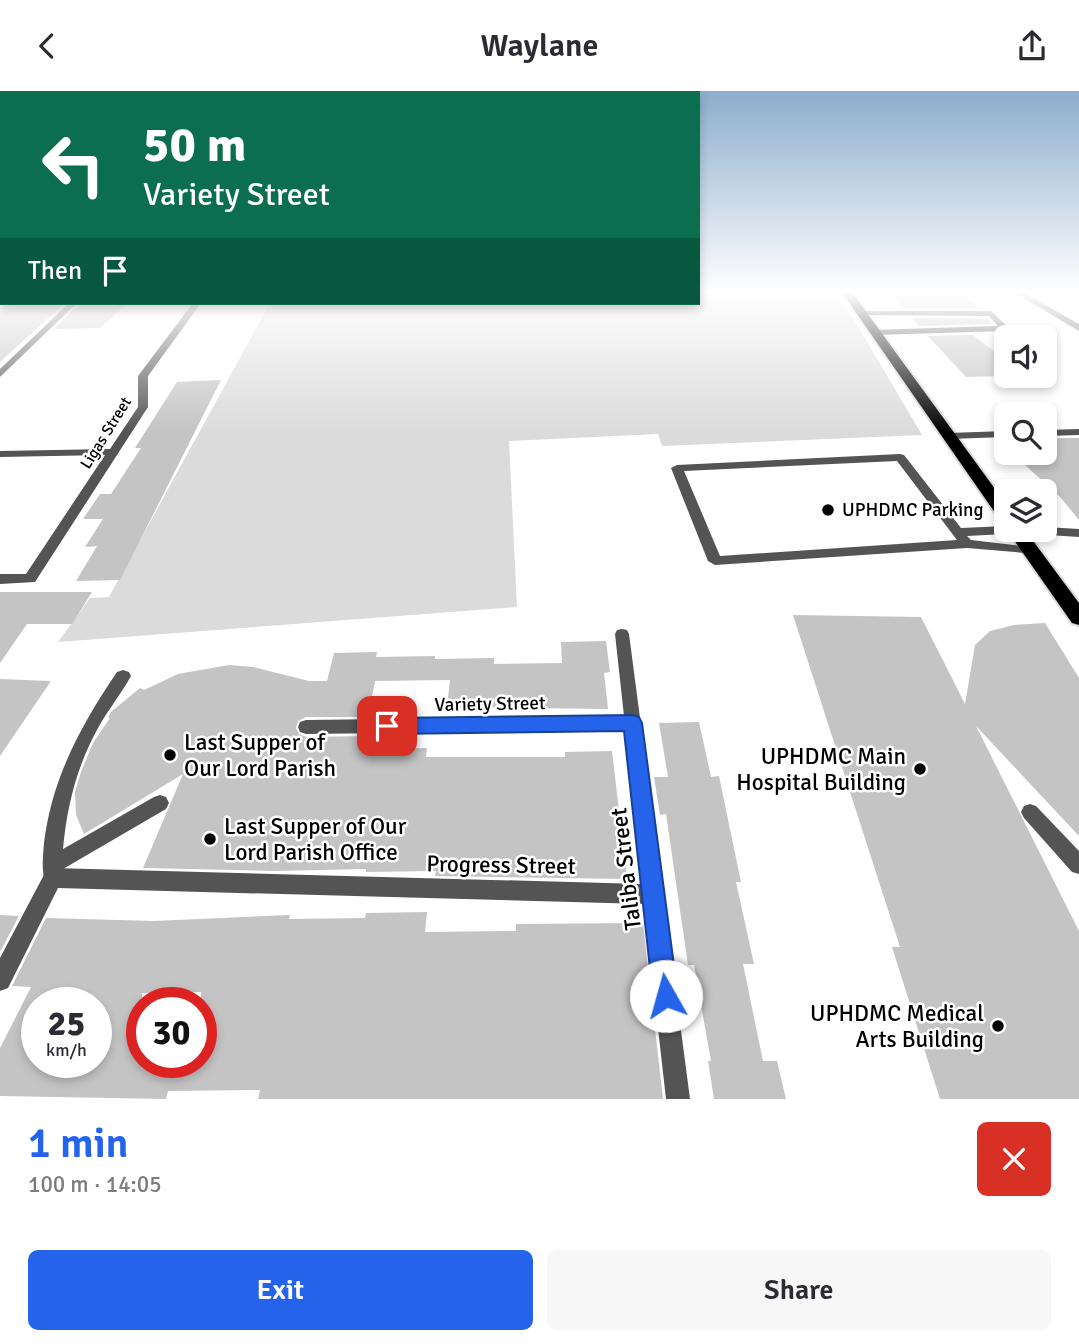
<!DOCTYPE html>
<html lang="en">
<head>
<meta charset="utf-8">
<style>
  :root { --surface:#fff; --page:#f7f7f7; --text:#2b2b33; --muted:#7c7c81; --accent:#2563eb }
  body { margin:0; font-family:Signika,sans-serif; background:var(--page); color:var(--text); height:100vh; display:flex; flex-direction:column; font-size:26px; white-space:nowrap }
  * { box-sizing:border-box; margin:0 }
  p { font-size:23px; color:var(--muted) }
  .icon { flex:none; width:38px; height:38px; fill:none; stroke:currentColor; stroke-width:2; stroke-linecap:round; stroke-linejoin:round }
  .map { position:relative; height:1008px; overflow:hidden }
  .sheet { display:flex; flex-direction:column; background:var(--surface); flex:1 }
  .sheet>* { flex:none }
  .top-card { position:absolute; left:0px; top:0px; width:700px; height:214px; box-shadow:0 4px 10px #0003; background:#0b6e4f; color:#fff; overflow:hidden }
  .controls { position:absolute; left:994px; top:234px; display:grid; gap:14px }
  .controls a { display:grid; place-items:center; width:63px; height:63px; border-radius:10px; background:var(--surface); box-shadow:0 4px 10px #0003; font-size:35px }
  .speed { position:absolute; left:21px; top:896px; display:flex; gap:14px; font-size:35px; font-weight:700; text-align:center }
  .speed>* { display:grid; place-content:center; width:91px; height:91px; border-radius:50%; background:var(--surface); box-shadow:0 4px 10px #0003; line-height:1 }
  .speed small { font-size:18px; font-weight:400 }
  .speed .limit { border:10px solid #d22; background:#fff; color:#111 }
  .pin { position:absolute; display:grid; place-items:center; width:60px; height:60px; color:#fff; margin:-30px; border-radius:14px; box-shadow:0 4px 10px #0006 }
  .me { position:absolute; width:77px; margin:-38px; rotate:353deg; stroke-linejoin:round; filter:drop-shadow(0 0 5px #0008) }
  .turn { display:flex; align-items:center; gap:24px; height:147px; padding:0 28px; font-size:32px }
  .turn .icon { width:91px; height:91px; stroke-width:2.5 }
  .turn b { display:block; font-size:49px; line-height:60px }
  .then { display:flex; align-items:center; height:66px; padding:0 28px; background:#0003; gap:14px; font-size:26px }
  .round { display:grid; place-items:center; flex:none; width:74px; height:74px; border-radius:10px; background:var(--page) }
  .head { display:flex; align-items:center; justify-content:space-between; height:119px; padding:0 28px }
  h1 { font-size:42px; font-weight:600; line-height:52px; color:var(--accent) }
  .button { display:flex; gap:14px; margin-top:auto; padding:14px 28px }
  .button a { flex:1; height:80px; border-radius:10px; background:var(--accent); color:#fff; font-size:28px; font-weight:600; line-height:80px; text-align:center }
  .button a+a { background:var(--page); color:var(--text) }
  header { display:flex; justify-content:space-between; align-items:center; height:91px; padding:0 28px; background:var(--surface); font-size:32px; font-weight:600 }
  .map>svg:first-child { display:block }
  .green { fill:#dbdbdb }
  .building { fill:#c4c4c4; fill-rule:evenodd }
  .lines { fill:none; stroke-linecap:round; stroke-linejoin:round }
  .trunk-casing { stroke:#dbdbdb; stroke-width:4 }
  .service { fill:#545454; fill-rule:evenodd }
  .minor { fill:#545454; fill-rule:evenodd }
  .tertiary { fill:#545454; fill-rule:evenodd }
  .trunk { fill:#000; fill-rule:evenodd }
  .route { fill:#2563eb; stroke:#184099; stroke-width:2 }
  .poi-dot { fill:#000; stroke:#fff; stroke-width:2.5 }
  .labels { text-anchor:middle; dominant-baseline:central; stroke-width:5; stroke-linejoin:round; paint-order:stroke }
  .far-street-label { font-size:16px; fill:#000; stroke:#fff }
  .poi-label { font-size:19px; fill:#000; stroke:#fff; text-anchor:start }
  .street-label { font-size:19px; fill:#000; stroke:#fff }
  .near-poi-label { font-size:23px; fill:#000; stroke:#fff; text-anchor:start }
  .near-street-label { font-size:23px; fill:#000; stroke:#fff }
</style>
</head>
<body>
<header><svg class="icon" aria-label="back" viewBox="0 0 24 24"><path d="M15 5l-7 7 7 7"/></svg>Waylane<svg class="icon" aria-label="share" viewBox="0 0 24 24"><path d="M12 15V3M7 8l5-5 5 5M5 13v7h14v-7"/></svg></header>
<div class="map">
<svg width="1079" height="1008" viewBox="0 0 1079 1008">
  <rect width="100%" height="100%" fill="#fff"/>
  <path class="green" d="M698,200h135l23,32 66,112 -260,11 -4,-12 -149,7 8,166 -459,35 32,-44 19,-1 161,-294h428z"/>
  <g class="building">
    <path d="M888,200h69l22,17h-75z"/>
    <path d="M0,212h65l-65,59z"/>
    <path d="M80,212h48l-28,25 -46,1z"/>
    <path d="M912,227l76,1 4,5 -73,2z"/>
    <path d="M973,244l33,25v16l-40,1 -38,-41z"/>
    <path d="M221,289l-101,200 -44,1 21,-35 -12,1 18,-28h-20l17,-25h11l30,-46h-6l42,-66z"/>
    <path d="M1045,347h34v82l-18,-22 -36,-33 20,-1z"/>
    <path d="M0,501h92l-20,32h-45l-27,39z"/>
    <path d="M793,524l128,2 44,87 10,-59 15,-14 24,-6 31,-2 34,55v158l-103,-110 103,205v168h-139l-48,-152h8z"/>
    <path d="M606,550l4,31 -6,1 4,36 -161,-2 3,-27 -75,1 -7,36h-62l-8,4 -2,7 3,6 7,3 59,-1 -3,13 65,-1 -1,9h139v-5l47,-1 15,128 -192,-3 1,-5 -70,1v-3l-92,2 -131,-3 40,-94 -99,60 -8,-19 -1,-23 6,-20 12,-29 17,-25 -2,-1 4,-6 28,-23 4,2 34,-16 51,-9 24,2 56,14h18l7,-28 43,-1 -1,5 59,-1v3l59,-1v6l68,-1 -1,-21z"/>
    <path d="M0,588l51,2 -51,75z"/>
    <path d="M699,631l12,55 8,-1 22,106h-5l18,82h-11l20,97h14l9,38h-72l-6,-38h3l-17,-96h-6l-22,-151 -6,1 -6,-38h14l-9,-54z"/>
    <path d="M427,821l-2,20 91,-1v-7l127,-1 20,176h-405l2,-9 -92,1 -2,8 -166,-3v-48l31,-61 -19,-1 34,-68 108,3 136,-6 -1,4 76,-1 1,-5zM201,901v70h-59v-69zM37,912h59v59h-59z"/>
    <path d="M0,824l19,1 -19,36z"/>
  </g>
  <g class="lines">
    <defs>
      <g id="trunk">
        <path d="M841,200h10l155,213v17l-6,-1z"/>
        <path d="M1007,439h18l54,73v22l-7,-2z"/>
      </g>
    </defs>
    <use href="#trunk" class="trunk-casing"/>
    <g class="service">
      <path d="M858,220h133l18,17 -4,3 -130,4 -4,-3 1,-2 126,-4 -9,-10 -128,-1h-3z"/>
      <path d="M1079,338v6l-34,1v-6z"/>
      <path d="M1006,340v6l-58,2 -5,-3 5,-3z"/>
      <path d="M900,363l4,1 57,73 45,-2v4h6l-6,4 -39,2 4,4 61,7 5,1 2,3 -2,3 -70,-6 -252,17 -7,-4 -37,-93 6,-3zM897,370l60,79 -237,16 -36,-85z"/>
      <path d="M1045,436l34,2v8l-46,-3 -6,-4h18z"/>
      <path d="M123,579l6,2 2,4c-10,18 -23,34 -33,52 -21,38 -31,77 -35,121l91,-52 6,-2 6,2 3,6 -3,6 -103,60 -3,16 -7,3 -7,-3c-5,-13 -3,-29 -2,-42 8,-65 37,-118 73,-171z"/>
      <path d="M1030,713l6,2 43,45v23l-7,-2 -48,-54 -3,-6 3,-6z"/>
    </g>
    <g class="minor">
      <path d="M1012,200h9l58,33v7z"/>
      <path d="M193,212h8l-53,73v31l-113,175 -35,2v-10h26l79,-119 -105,2v-6l110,-2 28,-42v-31z"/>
      <path d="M622,538l5,1 2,4 61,465h-24l-22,-195 -586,-16 -50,100 -8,3v-33l46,-87 7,-3 589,16 -17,-154 -319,4 -6,-2 -2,-5 2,-5 6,-2 318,-4 -9,-82 2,-4z"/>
    </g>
    <path class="tertiary" d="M69,212h8l-77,74v-8z"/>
    <use href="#trunk" class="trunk"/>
  </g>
  <linearGradient id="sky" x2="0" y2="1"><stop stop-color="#8cadcc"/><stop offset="0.59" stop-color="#fff"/><stop offset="1" stop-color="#fff" stop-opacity="0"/></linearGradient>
  <rect width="1079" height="341" fill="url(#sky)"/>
  <path class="route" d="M633,624l6,2 3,6 36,273 -3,9 -9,4 -9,-4 -4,-9 -29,-265 -237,3 -6,-2 -3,-6 3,-5 6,-3z"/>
  <g class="poi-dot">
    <circle cx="828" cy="419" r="7"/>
    <circle cx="170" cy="664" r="7"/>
    <circle cx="920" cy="678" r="7"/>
    <circle cx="210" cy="748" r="7"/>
    <circle cx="998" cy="935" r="7"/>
  </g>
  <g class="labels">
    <g class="far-street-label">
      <text transform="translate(106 342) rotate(-58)">Ligas Street</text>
    </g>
    <g class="poi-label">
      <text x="842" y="419">UPHDMC Parking</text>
    </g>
    <g class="street-label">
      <text transform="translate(490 613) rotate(-1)">Variety Street</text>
    </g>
    <g class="near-poi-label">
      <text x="184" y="651">Last Supper of<tspan x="184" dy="26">Our Lord Parish</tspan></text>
      <text x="906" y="665" text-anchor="end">UPHDMC Main<tspan x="906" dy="26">Hospital Building</tspan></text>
      <text x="224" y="735">Last Supper of Our<tspan x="224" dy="26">Lord Parish Office</tspan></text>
      <text x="984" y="922" text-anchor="end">UPHDMC Medical<tspan x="984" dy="26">Arts Building</tspan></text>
    </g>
    <g class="near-street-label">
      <text transform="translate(501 774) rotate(1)">Progress Street</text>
      <text transform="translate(626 778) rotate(-97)">Taliba Street</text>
    </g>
  </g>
</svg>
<div class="controls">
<a><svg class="icon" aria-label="sound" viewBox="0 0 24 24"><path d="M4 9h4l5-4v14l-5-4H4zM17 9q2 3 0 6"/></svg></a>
<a><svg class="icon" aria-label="search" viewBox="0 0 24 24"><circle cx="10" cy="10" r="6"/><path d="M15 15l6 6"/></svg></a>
<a><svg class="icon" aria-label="layers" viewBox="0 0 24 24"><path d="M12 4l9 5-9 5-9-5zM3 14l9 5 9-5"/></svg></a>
</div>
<div class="speed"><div>25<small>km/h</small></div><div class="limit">30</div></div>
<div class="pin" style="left:387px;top:635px;background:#d93025"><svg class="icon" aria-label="arrive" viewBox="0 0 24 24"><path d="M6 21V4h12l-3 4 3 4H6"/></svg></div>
<svg class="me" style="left:666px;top:905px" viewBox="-20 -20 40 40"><circle r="19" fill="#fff"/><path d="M0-13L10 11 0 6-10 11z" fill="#2563eb"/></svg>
<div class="top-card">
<div class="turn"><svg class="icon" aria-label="left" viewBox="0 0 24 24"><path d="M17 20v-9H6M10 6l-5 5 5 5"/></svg><div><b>50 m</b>Variety Street</div></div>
<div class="then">Then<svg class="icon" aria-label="arrive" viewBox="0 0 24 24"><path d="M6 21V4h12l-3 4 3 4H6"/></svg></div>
</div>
</div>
<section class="sheet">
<div class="head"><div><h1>1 min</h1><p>100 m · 14:05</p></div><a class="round" style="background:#d93025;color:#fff"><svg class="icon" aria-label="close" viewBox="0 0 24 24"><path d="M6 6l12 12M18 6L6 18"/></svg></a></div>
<div class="button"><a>Exit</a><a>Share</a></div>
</section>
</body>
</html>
